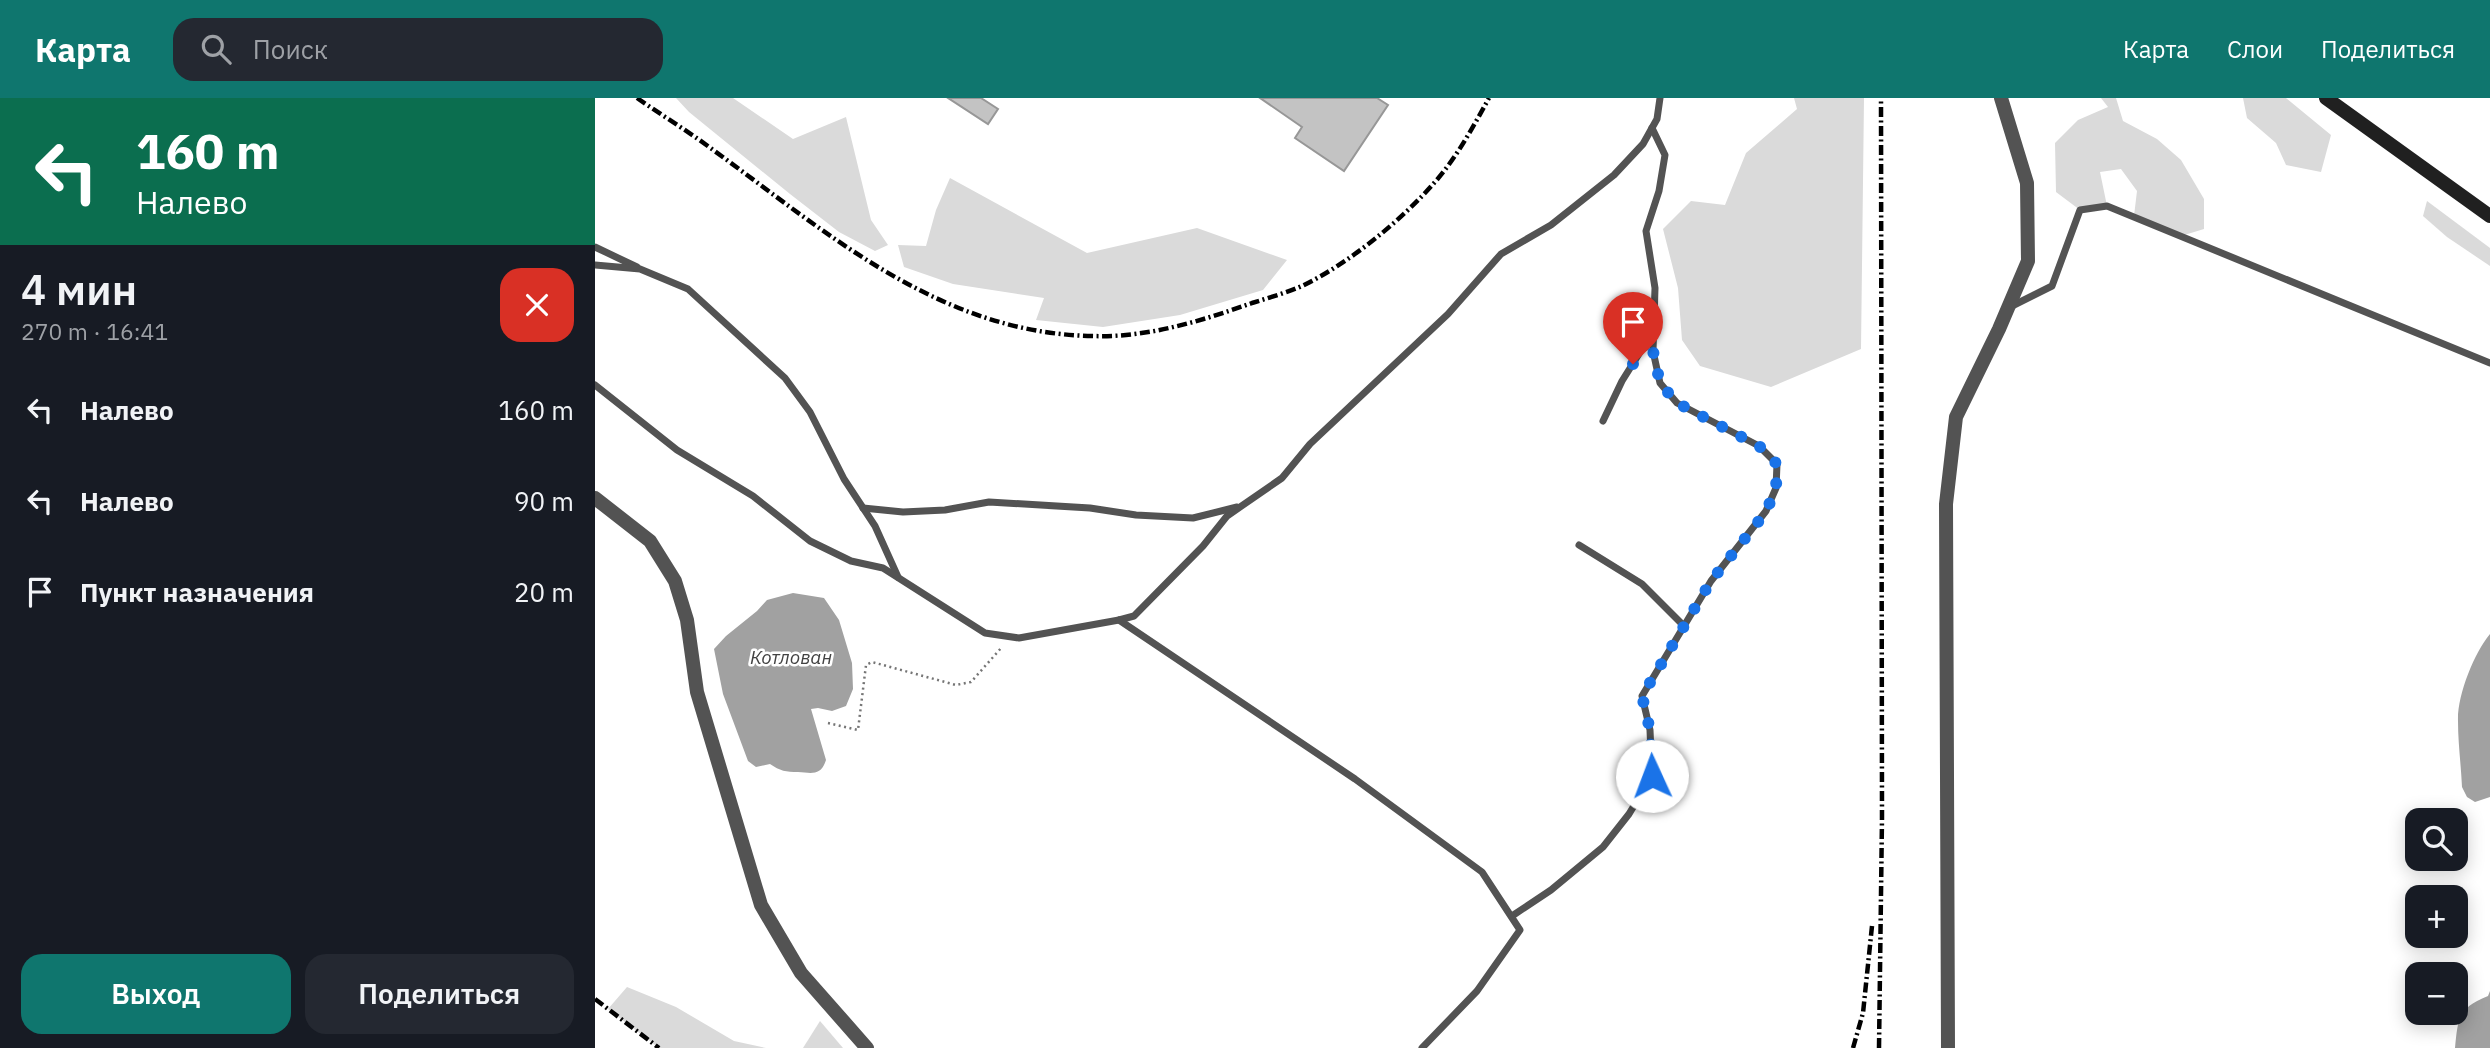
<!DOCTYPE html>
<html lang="ru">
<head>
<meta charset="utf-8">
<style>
  :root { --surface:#171b24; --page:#242831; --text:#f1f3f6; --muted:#9ea1a6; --accent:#0f766e }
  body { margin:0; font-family:"IBM Plex Sans",sans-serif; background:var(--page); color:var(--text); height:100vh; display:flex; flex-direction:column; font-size:26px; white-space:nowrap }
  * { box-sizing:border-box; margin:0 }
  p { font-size:23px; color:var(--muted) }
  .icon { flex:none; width:38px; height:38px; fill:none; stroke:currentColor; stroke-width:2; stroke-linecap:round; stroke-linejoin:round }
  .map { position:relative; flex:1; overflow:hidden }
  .drawer { display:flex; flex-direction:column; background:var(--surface); width:595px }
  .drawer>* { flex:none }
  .banner { background:#0b6e4f; color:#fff; overflow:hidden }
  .fabs { position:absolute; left:1810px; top:710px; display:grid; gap:14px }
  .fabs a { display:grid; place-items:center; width:63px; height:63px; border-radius:14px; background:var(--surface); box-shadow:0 4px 18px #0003; font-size:35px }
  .pin { position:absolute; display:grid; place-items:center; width:60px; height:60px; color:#fff; margin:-72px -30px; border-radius:50% 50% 50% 0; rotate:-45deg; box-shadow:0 0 7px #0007 }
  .pin .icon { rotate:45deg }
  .me { position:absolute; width:77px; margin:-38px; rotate:358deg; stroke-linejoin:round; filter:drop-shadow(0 0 5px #0008) }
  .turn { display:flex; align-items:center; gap:24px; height:147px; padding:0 21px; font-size:32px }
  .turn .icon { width:91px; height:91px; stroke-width:2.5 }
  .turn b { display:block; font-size:49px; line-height:60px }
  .round { display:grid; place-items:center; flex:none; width:74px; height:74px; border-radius:21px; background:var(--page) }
  .summary { display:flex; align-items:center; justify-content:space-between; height:119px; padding:0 21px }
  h1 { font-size:42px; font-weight:600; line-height:52px }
  .primary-button { display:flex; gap:14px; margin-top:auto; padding:14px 21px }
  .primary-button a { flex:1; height:80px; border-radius:21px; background:var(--accent); color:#fff; font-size:28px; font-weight:600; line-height:80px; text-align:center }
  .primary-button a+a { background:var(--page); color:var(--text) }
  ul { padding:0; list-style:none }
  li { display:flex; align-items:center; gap:21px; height:91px; padding:0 21px }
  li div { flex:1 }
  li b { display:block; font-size:26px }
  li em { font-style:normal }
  header { display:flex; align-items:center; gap:42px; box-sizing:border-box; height:98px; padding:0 35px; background:var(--accent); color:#fff }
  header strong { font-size:33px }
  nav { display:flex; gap:38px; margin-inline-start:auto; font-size:24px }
  .search { width:490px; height:63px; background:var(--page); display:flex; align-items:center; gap:18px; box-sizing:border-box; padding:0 24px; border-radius:21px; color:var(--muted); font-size:26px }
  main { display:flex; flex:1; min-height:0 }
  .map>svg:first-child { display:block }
  .green { fill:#dadada }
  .water { fill:#a1a1a1 }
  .building { fill:#c3c3c3; stroke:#979797; stroke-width:2 }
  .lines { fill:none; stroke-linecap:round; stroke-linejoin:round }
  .path { stroke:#757575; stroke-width:2.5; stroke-dasharray:2 3.5; stroke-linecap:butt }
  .lane { stroke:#535353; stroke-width:7 }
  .street { stroke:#535353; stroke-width:14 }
  .secondary { stroke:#202020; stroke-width:14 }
  .rail { stroke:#000; stroke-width:4.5; stroke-dasharray:10 3.5 2 3.5; stroke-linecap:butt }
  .route { stroke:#1a73e8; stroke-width:12; stroke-dasharray:0 21.6 }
  .labels { text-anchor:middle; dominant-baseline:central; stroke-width:5; stroke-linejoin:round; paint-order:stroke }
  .water-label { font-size:19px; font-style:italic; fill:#424242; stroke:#fff }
</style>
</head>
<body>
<header>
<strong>Карта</strong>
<div class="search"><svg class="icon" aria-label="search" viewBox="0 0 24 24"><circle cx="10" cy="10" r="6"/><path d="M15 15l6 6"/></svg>Поиск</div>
<nav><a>Карта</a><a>Слои</a><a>Поделиться</a></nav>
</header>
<main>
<section class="drawer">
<div class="banner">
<div class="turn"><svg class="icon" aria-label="left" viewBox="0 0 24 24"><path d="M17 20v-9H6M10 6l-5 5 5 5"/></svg><div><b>160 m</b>Налево</div></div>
</div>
<div class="summary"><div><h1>4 мин</h1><p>270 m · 16:41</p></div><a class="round" style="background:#d93025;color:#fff"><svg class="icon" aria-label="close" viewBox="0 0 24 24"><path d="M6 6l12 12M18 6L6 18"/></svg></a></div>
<ul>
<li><svg class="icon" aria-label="left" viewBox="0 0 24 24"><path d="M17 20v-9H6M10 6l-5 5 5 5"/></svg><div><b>Налево</b></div><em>160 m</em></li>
<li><svg class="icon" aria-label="left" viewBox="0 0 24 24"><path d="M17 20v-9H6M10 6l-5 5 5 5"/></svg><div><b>Налево</b></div><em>90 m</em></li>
<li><svg class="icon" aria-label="arrive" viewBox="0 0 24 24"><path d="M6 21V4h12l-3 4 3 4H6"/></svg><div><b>Пункт назначения</b></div><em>20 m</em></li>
</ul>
<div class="primary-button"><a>Выход</a><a>Поделиться</a></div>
</section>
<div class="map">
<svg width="1895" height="950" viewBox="0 0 1895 950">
  <rect width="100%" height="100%" fill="#fff"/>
  <g class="green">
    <path d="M81,0h57l60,41 53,-22 25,103 17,25 -13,6 -36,-19 -49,-38 -101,-82z"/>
    <path d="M1199,0h70l-3,251 -90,38 -71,-21 -18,-26 -4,-52 -15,-59 28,-28 34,4 21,-52 51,-44z"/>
    <path d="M1506,0h15l7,23 34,18 24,21 23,39v30l-23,7 -47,-20 3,-25 -16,-22 -21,3 7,34 -27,4 -24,-18 -1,-49 23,-23 30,-13z"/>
    <path d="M1648,0h43l45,37 -10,37 -35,-7 -10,-22 -29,-25z"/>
    <path d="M355,80l137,75 110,-25 90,32 -24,30 -83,25 -77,12 -67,-7 8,-22 -91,-14 -49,-17 -6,-22 28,1 10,-36z"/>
    <path d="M1832,103l63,47v18l-43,-29 -24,-21z"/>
    <path d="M32,889l49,20 58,34 32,7h-107l-51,-39z"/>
    <path d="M225,923l23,27h-40z"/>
  </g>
  <g class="water">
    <path d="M198,495l31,5 15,22 13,43 1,26 -7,17 -14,5 -14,-3 -7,1 15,51c-5,16 -14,13 -28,12 -12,0 -18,-1 -28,-8l-14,3 -8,-6 -25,-67 -9,-45 12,-13 31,-25 10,-11z"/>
    <path d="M1895,536v163l-15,5 -8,-5 -5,-10c-1,-22 -4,-44 -4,-66 -1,-25 16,-68 32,-87z"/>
    <path d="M1895,893v57h-35c3,-30 3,-40 33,-52z"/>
  </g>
  <g class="building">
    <path d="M353,0h33l17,11 -10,15z"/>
    <path d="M665,0h117l11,7 -44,66 -49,-33 7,-11z"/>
  </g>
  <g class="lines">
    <path class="path" d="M233,625l30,7 8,-65 6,-3 84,23 15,-3 31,-35"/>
    <g class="lane">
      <path d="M0,149l42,20"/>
      <path d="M0,167l45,4 48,20 97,89 25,34 34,67 31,47 23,51"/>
      <path d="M1417,208l40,-20 28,-76 27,-4 383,157"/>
      <path d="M0,287l82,65 76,46 57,45 41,20 32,7 102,65 34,5 100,-18 15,-4 69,-70 24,-30 55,-38 28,-34 138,-130 53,-60 50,-29 63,-50 29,-31 14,-25 3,-21"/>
      <path d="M1008,323l19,-40 32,-51"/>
      <path d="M268,410l40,4 42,-2 44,-8 101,6 46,7 57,3 44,-11"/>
      <path d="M984,447l63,39 42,42"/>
      <path d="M524,522l236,159 127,93 38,58 -43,61 -55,57"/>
      <path d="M917,818l39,-26 52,-43 26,-33 23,-38 -2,-46 -8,-34 69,-115 55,-70 10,-23 1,-24 -18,-18 -82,-43 -17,-20 -7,-32 2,-63 -9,-57 13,-40 6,-36 -13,-27"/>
    </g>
    <g class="street">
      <path d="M0,400l55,43 25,40 12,39 10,72 64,213 40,68 66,75"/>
      <path d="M1353,950l-2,-544 10,-87 43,-88 29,-68 -1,-78 -26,-85"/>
    </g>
    <path class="secondary" d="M1731,0l164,118"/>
    <g class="rail">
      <path d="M42,0c20,14 41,27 61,41 122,87 236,194 394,197 55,2 109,-15 160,-33 16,-5 34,-10 50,-17 46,-22 99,-65 133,-104 22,-25 38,-55 54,-84"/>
      <path d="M0,901l64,49"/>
      <path d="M1258,950l10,-35 9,-87"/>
      <path d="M1284,950l3,-230 -1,-720"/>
    </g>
  </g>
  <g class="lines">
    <path class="route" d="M1038,266l21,-35 -1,22 7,32 17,20 82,43 18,18 -1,24 -10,24 -55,69 -69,115 8,34 2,46"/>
  </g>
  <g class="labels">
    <g class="water-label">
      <text x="196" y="559">Котлован</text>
    </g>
  </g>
</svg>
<div class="fabs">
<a><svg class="icon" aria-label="search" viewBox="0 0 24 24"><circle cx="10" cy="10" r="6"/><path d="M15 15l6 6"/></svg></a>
<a>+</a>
<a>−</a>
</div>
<div class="pin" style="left:1038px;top:266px;background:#d93025"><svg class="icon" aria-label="arrive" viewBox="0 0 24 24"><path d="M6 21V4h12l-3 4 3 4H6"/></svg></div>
<svg class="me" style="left:1057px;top:678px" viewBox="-20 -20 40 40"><circle r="19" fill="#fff"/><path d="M0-13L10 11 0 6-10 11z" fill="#1a73e8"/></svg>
</div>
</main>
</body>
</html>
